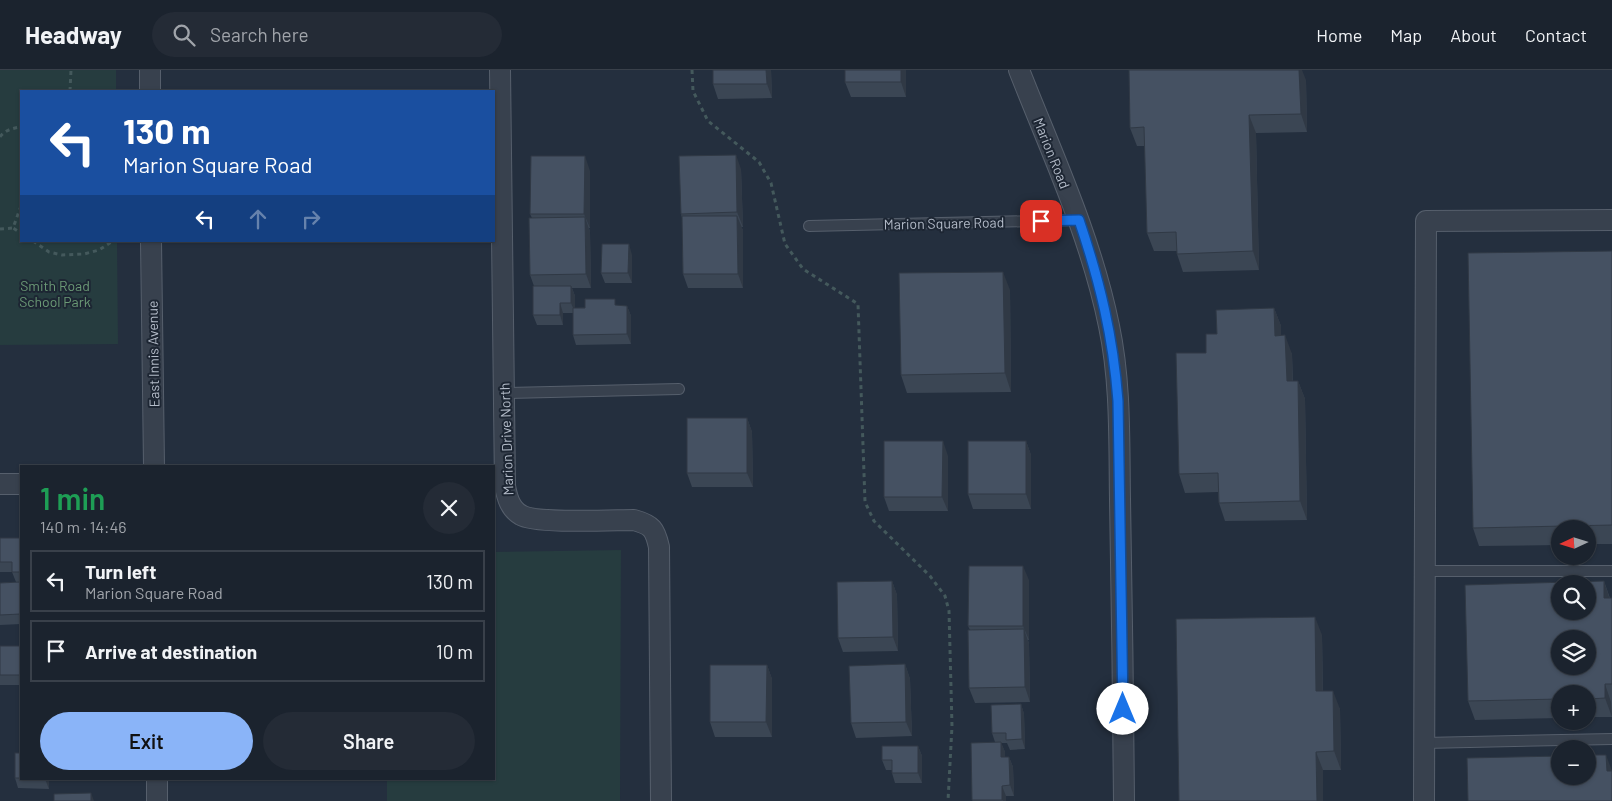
<!DOCTYPE html>
<html lang="en">
<head>
<meta charset="utf-8">
<style>
  :root { --surface:#1b232e; --page:#242b36; --text:#f1f3f6; --muted:#a0a4aa; --line:#39404a; --accent:#8ab4f8 }
  body { margin:0; font-family:Barlow,sans-serif; background:var(--page); color:var(--text); height:100vh; display:flex; flex-direction:column; font-size:19px; white-space:nowrap }
  * { box-sizing:border-box; margin:0 }
  p { font-size:16px; color:var(--muted) }
  .icon { flex:none; width:28px; height:28px; fill:none; stroke:currentColor; stroke-width:2; stroke-linecap:round; stroke-linejoin:round }
  .map { position:relative; flex:1; overflow:hidden }
  .panel { position:absolute; left:20px; top:395px; width:475px; height:315px; display:flex; flex-direction:column; background:var(--surface); border-radius:0px; box-shadow:0 1px 4px #0004,0 0 0 1px var(--line) }
  .panel>* { flex:none }
  .guide { position:absolute; left:20px; top:20px; width:475px; height:152px; border-radius:0px; box-shadow:0 1px 4px #0004,0 0 0 1px var(--line); background:#1a4fa0; color:#fff; overflow:hidden }
  .needle { width:32px; rotate:266deg }
  .tools { position:absolute; left:1551px; top:450px; display:grid; gap:10px }
  .tools a { display:grid; place-items:center; width:45px; height:45px; border-radius:50%; background:var(--surface); box-shadow:0 1px 4px #0004,0 0 0 1px var(--line); font-size:25px }
  .pin { position:absolute; display:grid; place-items:center; width:42px; height:42px; color:#fff; margin:-21px; border-radius:10px; box-shadow:0 2px 8px #0006 }
  .me { position:absolute; width:55px; margin:-28px; rotate:0deg; stroke-linejoin:round; filter:drop-shadow(0 0 4px #0008) }
  .turn { display:flex; align-items:center; gap:18px; height:105px; padding:0 20px; font-size:22px }
  .turn .icon { width:65px; height:65px; stroke-width:2.5 }
  .turn b { display:block; font-size:35px; line-height:42px }
  .lanes { display:flex; align-items:center; height:48px; padding:0 20px; background:#0003; justify-content:center; gap:25px; direction:ltr }
  .lanes .off { opacity:.35 }
  .round { display:grid; place-items:center; flex:none; width:52px; height:52px; border-radius:26px; background:var(--page) }
  .summary { display:flex; align-items:center; justify-content:space-between; height:85px; padding:0 20px }
  h1 { font-size:30px; font-weight:600; line-height:38px; color:#1e9e55 }
  .button { display:flex; gap:10px; margin-top:auto; padding:10px 20px }
  .button a { flex:1; height:58px; border-radius:30px; background:var(--accent); color:#111; font-size:20px; font-weight:600; line-height:58px; text-align:center }
  .button a+a { background:var(--page); color:var(--text) }
  ul { padding:0; list-style:none }
  li { display:flex; align-items:center; gap:15px; height:62px; margin:0 10px 8px; padding:0 10px; border:2px solid var(--line); border-radius:0px }
  li div { flex:1 }
  li b { display:block; font-size:19px }
  li em { font-style:normal }
  header { display:flex; align-items:center; gap:30px; box-sizing:border-box; height:70px; padding:0 25px; background:var(--surface); border-bottom:1px solid var(--line) }
  header strong { font-size:24px }
  nav { display:flex; gap:28px; margin-inline-start:auto; font-size:18px }
  .search { width:350px; height:45px; background:var(--page); display:flex; align-items:center; gap:12px; box-sizing:border-box; padding:0 18px; border-radius:28px; color:var(--muted); font-size:19px }
  .map>svg:first-child { display:block }
  .green { fill:#263c3f }
  .lines { fill:none; stroke-linecap:round; stroke-linejoin:round }
  .lane-casing { stroke:#565f6c; stroke-width:12 }
  .street-casing { stroke:#565f6c; stroke-width:22 }
  .path { stroke:#44595c; stroke-width:3; stroke-dasharray:4 4; stroke-linecap:butt }
  .lane { stroke:#38414e; stroke-width:10 }
  .street { stroke:#38414e; stroke-width:20 }
  .wall { fill:#3b4654 }
  .shaded-wall { fill:#303945 }
  .building { fill:#455162; stroke:#303945; fill-rule:evenodd }
  .route-casing { stroke:#114b97; stroke-width:12 }
  .route { stroke:#1a73e8; stroke-width:9 }
  .labels { text-anchor:middle; dominant-baseline:central; stroke-width:4; stroke-linejoin:round; paint-order:stroke }
  .street-label { font-size:14px; fill:#b4bcc9; stroke:#1d2633 }
  .park-label { font-size:14px; fill:#6b9a76; stroke:#1d2633 }
</style>
</head>
<body>
<header>
<strong>Headway</strong>
<div class="search"><svg class="icon" aria-label="search" viewBox="0 0 24 24"><circle cx="10" cy="10" r="6"/><path d="M15 15l6 6"/></svg>Search here</div>
<nav><a>Home</a><a>Map</a><a>About</a><a>Contact</a></nav>
</header>
<div class="map">
<svg width="1612" height="731" viewBox="0 0 1612 731">
  <rect width="100%" height="100%" fill="#242f3e"/>
  <g class="green">
    <path d="M0,0h116v21h-95v150h96l1,103 -118,1z"/>
    <path d="M621,480l-1,251h-233v-22h107v-227z"/>
  </g>
  <g class="lines">
    <defs>
      <g id="lane">
        <path d="M809,156l270,-6"/>
        <path d="M504,323l175,-4"/>
        <path d="M1425,501h187"/>
        <path d="M1424,673l188,-4"/>
      </g>
      <g id="street">
        <path d="M150,0v21"/>
        <path d="M500,0l5,416c2,11 5,23 16,29 14,9 93,5 113,5 18,5 21,9 25,27l2,254"/>
        <path d="M1019,0c33,84 72,167 90,256 12,57 10,116 11,173 2,101 3,201 4,302"/>
        <path d="M151,171l3,225"/>
        <path d="M0,414h21"/>
        <path d="M157,709v22"/>
        <path d="M1424,731l2,-580 186,-1"/>
      </g>
    </defs>
    <use href="#lane" class="lane-casing"/>
    <use href="#street" class="street-casing"/>
    <g class="path">
      <path d="M692,0l1,21 15,30 51,41 12,21 14,61 18,25 55,35 7,198 9,19 56,55 15,20 4,15 3,115 -4,75"/>
      <path d="M70,21l1,-21"/>
      <path d="M0,67c5,-7 13,-9 21,-10"/>
      <path d="M21,136l-8,22 8,5"/>
      <path d="M0,159l13,-1"/>
      <path d="M33,171l16,11 13,3 22,-1 15,-4 14,-9"/>
    </g>
    <use href="#lane" class="lane"/>
    <use href="#street" class="street"/>
  </g>
  <g class="wall">
    <path d="M771,0l1,28 -54,1 -5,-15z"/>
    <path d="M906,0v27h-55l-6,-15z"/>
    <path d="M1306,10l1,52 -51,1 3,137 -76,2 -6,-18v-3h-23l-7,-18 -2,-87h-8l-7,-18z"/>
    <path d="M741,99l2,58h-2l2,3v58h-55l-5,-14 -1,-56 -1,-4z"/>
    <path d="M590,101v57h-1l1,4 1,56h-19l3,8v12l52,-2 4,10v28l-55,1 -3,-10v-22h-10v12h-26l-4,-10 1,-29 -4,-11 2,-57 -2,-4z"/>
    <path d="M1612,181v293h-24v-15h-28v16l-81,1 -6,-18z"/>
    <path d="M632,185v28h-27l-4,-10z"/>
    <path d="M1010,220l1,102 -104,1 -6,-18z"/>
    <path d="M1274,238l7,18v10l11,18 1,27h5l7,18 2,121 -82,1 -6,-18 -1,-11 -33,1 -6,-19 27,-121 11,-19z"/>
    <path d="M747,348l5,14 1,55h-61l-5,-14z"/>
    <path d="M1026,371l5,14v54h-58l-5,-15z"/>
    <path d="M948,386v55h-59l-5,-14z"/>
    <path d="M0,468h21v44h-1l1,4v38l-21,1v-42l16,-1 -4,-10h-12z"/>
    <path d="M1029,510v60h-1l1,4 1,58 -55,1 -6,-15 1,-58 -2,-4z"/>
    <path d="M892,511l5,14 1,56 -55,1 -5,-14z"/>
    <path d="M1604,511l6,17h2v119h-24v-23h-28v24l-85,2 -7,-19z"/>
    <path d="M1322,565l1,56 17,18 1,61h-18l-144,31z"/>
    <rect x="0" y="576" width="21" height="39"/>
    <path d="M905,594l5,15 2,57 -56,2 -5,-15z"/>
    <path d="M767,595l5,14v58h-57l-5,-15z"/>
    <path d="M1021,634l3,10 1,35 -15,1 -3,-7h-6l4,9v5h4l4,10 1,29h-8v5h-33l-1,-1 23,-58 -3,-9z"/>
    <path d="M918,676l4,10v27h-27l-3,-10v-3h-6l-4,-10z"/>
    <path d="M21,683v26h28v10l-31,-1 -3,-10z"/>
  </g>
  <g class="shaded-wall">
    <path d="M766,0h5l1,28 -5,-14z"/>
    <path d="M901,0h5v27l-5,-15z"/>
    <path d="M1299,0h3l4,10 1,52 -6,-18z"/>
    <path d="M1249,45l7,18 3,137 -6,-19z"/>
    <path d="M736,85l5,14 2,58 -6,-15z"/>
    <path d="M585,86l5,15v57l-6,-14z"/>
    <path d="M737,146l6,14v58l-5,-14z"/>
    <path d="M585,147l5,15 1,56 -5,-14z"/>
    <path d="M629,174l3,11v28l-4,-10z"/>
    <path d="M1003,202l7,18 1,102 -6,-19z"/>
    <path d="M571,216l4,10v17l-4,-10z"/>
    <path d="M560,233l3,10v12l-3,-10z"/>
    <path d="M627,236l4,10v28l-4,-10z"/>
    <path d="M1274,238l7,18v28l-6,-18z"/>
    <path d="M1285,265l7,19 1,45 -6,-18z"/>
    <path d="M1298,311l7,18 2,121 -7,-19z"/>
    <path d="M747,348l5,14 1,55 -6,-14z"/>
    <path d="M943,371l5,15v55l-6,-14z"/>
    <path d="M1026,371l5,14v54l-5,-15z"/>
    <path d="M1023,496l6,14v60l-6,-14z"/>
    <path d="M892,511l5,14 1,56 -5,-14z"/>
    <path d="M1604,511l6,19 -6,-2z"/>
    <path d="M20,512l1,4v31l-1,-3z"/>
    <path d="M1315,547l7,18 1,75 -7,-19z"/>
    <path d="M1024,559l5,15 1,58 -5,-15z"/>
    <path d="M905,594l5,15 2,57 -6,-14z"/>
    <path d="M767,595l5,14v58l-6,-15z"/>
    <path d="M1605,614l6,18 1,15 -7,-19z"/>
    <path d="M1333,621l7,18 1,61 -7,-19z"/>
    <path d="M1021,634l3,10 1,35 -3,-10z"/>
    <path d="M1001,672l4,10v15l-4,-10z"/>
    <path d="M918,676l4,10v27l-4,-10z"/>
    <path d="M1316,682l7,18v31h-6z"/>
    <path d="M1606,685l6,16v15l-5,-15z"/>
    <path d="M1009,687l4,10 1,29 -4,-11z"/>
    <path d="M45,709h4v10z"/>
    <path d="M1002,716l4,10v5h-3l-1,-1z"/>
    <path d="M91,723l3,8h-3z"/>
  </g>
  <g class="building">
    <path d="M713,0h53l1,14h-54z"/>
    <rect x="845" y="0" width="56" height="12"/>
    <path d="M1129,0h170l2,44 -52,1 4,136 -76,3 -1,-22 -29,1 -3,-106 -14,1z"/>
    <path d="M736,85l1,57 -56,2 -2,-58z"/>
    <path d="M531,86h54l-1,58h-54z"/>
    <path d="M682,146h55l1,58h-55z"/>
    <path d="M585,147l1,57 -56,1 -1,-57z"/>
    <path d="M602,174h27l-1,29h-27z"/>
    <path d="M1612,181v274l-139,3 -5,-275z"/>
    <path d="M1003,202l2,101 -104,2 -2,-102z"/>
    <path d="M533,216h38v17h-11v12h-27z"/>
    <path d="M585,229h30v6l12,1v28l-54,1v-27h12z"/>
    <path d="M1274,238l1,28 10,-1 2,46h11l2,120 -81,2 -1,-30 -39,1 -3,-121h30v-19h11l-1,-24z"/>
    <rect x="687" y="348" width="60" height="55"/>
    <path d="M884,371h59l-1,56h-58z"/>
    <rect x="968" y="371" width="58" height="53"/>
    <path d="M0,468h21v34h-9v-10h-12z"/>
    <path d="M969,496h54v60h-55z"/>
    <path d="M892,511l1,56 -55,1 -1,-56z"/>
    <path d="M1604,511v17h8v86h-7v14l-17,1v-5h-28v5l-92,2 -3,-116zM1560,514h28v27h-28zM1560,569h28v27h-28z"/>
    <path d="M20,512v32l-20,1v-32z"/>
    <path d="M1315,547l1,74h17l1,60 -18,1 1,49h-138l-3,-182z"/>
    <path d="M1024,559l1,58 -56,1 -1,-58z"/>
    <rect x="0" y="576" width="21" height="29"/>
    <path d="M905,594l1,58 -55,1 -2,-57z"/>
    <path d="M710,595h57l-1,57h-56z"/>
    <path d="M1021,634l1,35 -16,1v-7h-14l-1,-28z"/>
    <path d="M1001,672v15h8l1,28 -8,1v14h-30l-1,-57z"/>
    <path d="M882,676h36v27h-26v-13h-10z"/>
    <rect x="15" y="683" width="6" height="25"/>
    <path d="M1588,685h18l1,16h5v30h-144l-1,-43 93,-2v20h28z"/>
    <path d="M91,723v8h-37v-7z"/>
  </g>
  <g class="lines">
    <defs>
      <path id="route" d="M1041,151l38,-1c21,62 34,116 39,181l5,308"/>
    </defs>
    <use href="#route" class="route-casing"/>
    <use href="#route" class="route"/>
  </g>
  <g class="labels">
    <g class="street-label">
      <text transform="translate(1052 83) rotate(68)">Marion Road</text>
      <text transform="translate(944 153) rotate(-1)">Marion Square Road</text>
      <text transform="translate(153 284) rotate(-91)">East Innis Avenue</text>
      <text transform="translate(506 369) rotate(-92)">Marion Drive North</text>
    </g>
    <g class="park-label">
      <text x="55" y="215">Smith Road<tspan x="55" dy="16">School Park</tspan></text>
    </g>
  </g>
</svg>
<div class="tools">
<a><svg class="needle" viewBox="-14 -14 28 28"><path d="M0-13l5 13h-10z" fill="#e53935"/><path d="M0 13l5-13h-10z" fill="#a0a4aa"/></svg></a>
<a><svg class="icon" aria-label="search" viewBox="0 0 24 24"><circle cx="10" cy="10" r="6"/><path d="M15 15l6 6"/></svg></a>
<a><svg class="icon" aria-label="layers" viewBox="0 0 24 24"><path d="M12 4l9 5-9 5-9-5zM3 14l9 5 9-5"/></svg></a>
<a>+</a>
<a>−</a>
</div>
<div class="pin" style="left:1041px;top:151px;background:#d93025"><svg class="icon" aria-label="arrive" viewBox="0 0 24 24"><path d="M6 21V4h12l-3 4 3 4H6"/></svg></div>
<svg class="me" style="left:1123px;top:639px" viewBox="-20 -20 40 40"><circle r="19" fill="#fff"/><path d="M0-13L10 11 0 6-10 11z" fill="#1a73e8"/></svg>
<div class="guide">
<div class="turn"><svg class="icon" aria-label="left" viewBox="0 0 24 24"><path d="M17 20v-9H6M10 6l-5 5 5 5"/></svg><div><b>130 m</b>Marion Square Road</div></div>
<div class="lanes"><svg class="icon" aria-label="left" viewBox="0 0 24 24"><path d="M17 20v-9H6M10 6l-5 5 5 5"/></svg><svg class="icon off" aria-label="ahead" viewBox="0 0 24 24"><path d="M12 20V5M6 11l6-6 6 6"/></svg><svg class="icon off" aria-label="right" viewBox="0 0 24 24"><path d="M7 20v-9h11M14 6l5 5-5 5"/></svg></div>
</div>
<section class="panel">
<div class="summary"><div><h1>1 min</h1><p>140 m · 14:46</p></div><a class="round"><svg class="icon" aria-label="close" viewBox="0 0 24 24"><path d="M6 6l12 12M18 6L6 18"/></svg></a></div>
<ul>
<li><svg class="icon" aria-label="left" viewBox="0 0 24 24"><path d="M17 20v-9H6M10 6l-5 5 5 5"/></svg><div><b>Turn left</b><p>Marion Square Road</p></div><em>130 m</em></li>
<li><svg class="icon" aria-label="arrive" viewBox="0 0 24 24"><path d="M6 21V4h12l-3 4 3 4H6"/></svg><div><b>Arrive at destination</b></div><em>10 m</em></li>
</ul>
<div class="button"><a>Exit</a><a>Share</a></div>
</section>
</div>
</body>
</html>
